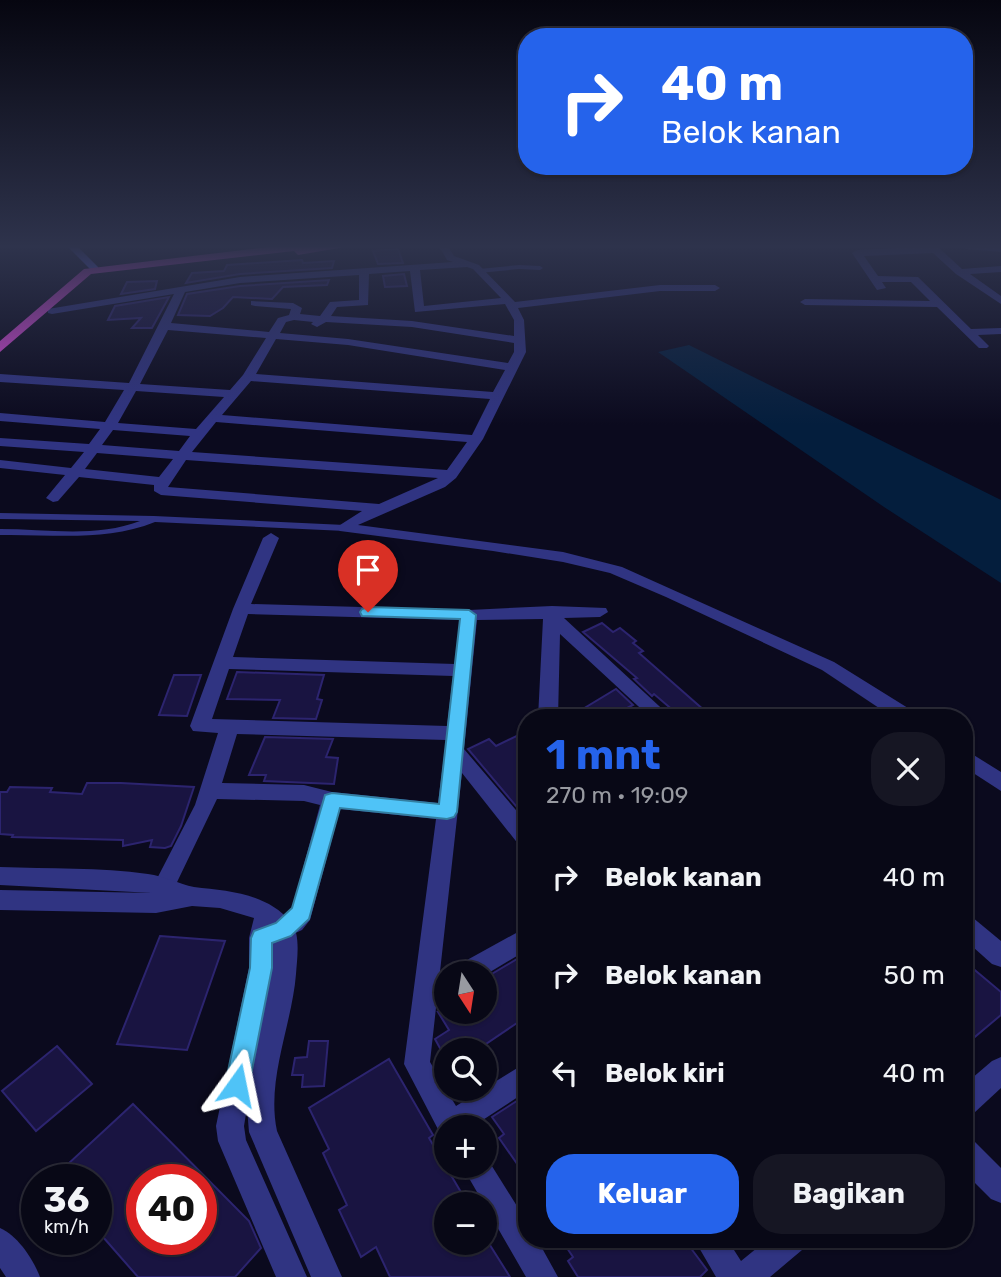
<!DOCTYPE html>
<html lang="id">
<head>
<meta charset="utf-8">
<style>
  :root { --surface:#080816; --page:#161623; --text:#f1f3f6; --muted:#989aa1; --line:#292935; --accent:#2563eb }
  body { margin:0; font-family:Rubik,sans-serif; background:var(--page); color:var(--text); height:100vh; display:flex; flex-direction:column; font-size:26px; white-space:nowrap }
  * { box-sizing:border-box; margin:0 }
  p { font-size:23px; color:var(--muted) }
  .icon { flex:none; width:38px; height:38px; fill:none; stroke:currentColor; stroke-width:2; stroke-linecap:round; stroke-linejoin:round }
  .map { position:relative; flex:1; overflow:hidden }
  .details { position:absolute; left:518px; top:709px; width:455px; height:539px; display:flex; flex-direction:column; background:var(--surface); border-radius:28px; box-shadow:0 2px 5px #0004,0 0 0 2px var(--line) }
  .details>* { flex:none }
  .guide { position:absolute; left:518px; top:28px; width:455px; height:147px; border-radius:28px; box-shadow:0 2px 5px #0004,0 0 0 2px var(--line); background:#2563eb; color:#fff; overflow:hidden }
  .needle { width:46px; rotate:168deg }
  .tools { position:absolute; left:434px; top:961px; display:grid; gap:14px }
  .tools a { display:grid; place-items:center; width:63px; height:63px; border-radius:50%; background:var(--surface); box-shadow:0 2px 5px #0004,0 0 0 2px var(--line); font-size:35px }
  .speed { position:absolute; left:21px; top:1164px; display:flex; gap:14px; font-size:35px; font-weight:700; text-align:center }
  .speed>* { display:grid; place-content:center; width:91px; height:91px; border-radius:50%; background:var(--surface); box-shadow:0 2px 5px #0004,0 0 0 2px var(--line); line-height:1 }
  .speed small { font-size:18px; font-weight:400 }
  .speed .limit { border:10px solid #d22; background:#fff; color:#111 }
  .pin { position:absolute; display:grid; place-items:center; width:60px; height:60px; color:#fff; margin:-72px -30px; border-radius:50% 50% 50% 0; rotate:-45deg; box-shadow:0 0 7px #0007 }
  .pin .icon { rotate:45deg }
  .me { position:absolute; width:77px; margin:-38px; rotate:12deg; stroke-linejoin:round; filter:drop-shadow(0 0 5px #0008) }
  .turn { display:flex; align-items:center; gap:24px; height:147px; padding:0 28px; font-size:32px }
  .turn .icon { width:91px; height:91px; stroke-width:2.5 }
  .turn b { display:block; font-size:49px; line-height:60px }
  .round { display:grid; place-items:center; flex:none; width:74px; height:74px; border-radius:28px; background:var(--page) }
  .summary { display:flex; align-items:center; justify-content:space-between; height:119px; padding:0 28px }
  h1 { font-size:42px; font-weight:700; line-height:52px; color:var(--accent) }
  .button { display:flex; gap:14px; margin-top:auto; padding:14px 28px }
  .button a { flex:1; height:80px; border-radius:28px; background:var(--accent); color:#fff; font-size:28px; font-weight:700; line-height:80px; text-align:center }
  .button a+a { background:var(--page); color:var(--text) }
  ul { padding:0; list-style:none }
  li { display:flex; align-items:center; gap:21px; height:98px; padding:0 28px }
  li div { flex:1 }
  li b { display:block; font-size:26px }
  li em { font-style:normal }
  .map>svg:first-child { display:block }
  .water { fill:#041e3d }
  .building { fill:#191441; stroke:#2c246f; stroke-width:2; fill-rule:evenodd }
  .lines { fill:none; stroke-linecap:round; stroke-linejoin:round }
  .service { fill:#303482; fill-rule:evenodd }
  .minor { fill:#303482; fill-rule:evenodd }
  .tertiary { fill:#303482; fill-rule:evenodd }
  .secondary { fill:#5e68ff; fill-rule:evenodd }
  .trunk { fill:#d648d6; fill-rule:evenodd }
  .route { fill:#4fc3f7; stroke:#337fa1; stroke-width:2 }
</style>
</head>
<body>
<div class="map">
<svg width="1001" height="1277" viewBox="0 0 1001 1277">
  <rect width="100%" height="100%" fill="#0b0a1e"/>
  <path class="water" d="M689,345l312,155v83l-117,-76 -226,-155z"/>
  <g class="building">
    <path d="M398,249l5,14 -25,1 -5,-13z"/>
    <path d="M302,260l1,3 31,-2 -2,7 -92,6 -54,9 6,-10 32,-2 3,-6z"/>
    <path d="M404,274l3,12 -22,1 -2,-11z"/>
    <path d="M329,280l-2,5 -44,2 -11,12 -39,-2 -10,11 -13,8 -32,-1 9,-21 53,-8z"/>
    <path d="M157,281l-2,8 -34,5 6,-12z"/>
    <path d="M169,297l-17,31h-20l9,-10 -33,2 7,-14z"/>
    <path d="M602,623l11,9 7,-4 16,13 -3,2 10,8 -4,2 74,65h-31l-28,-24 -2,2 -18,-17 3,-1 -54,-46z"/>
    <path d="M237,672l87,3 -7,24 5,1 -6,19 -43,-1 7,-18 -53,-1z"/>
    <path d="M174,675h27l-14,41 -28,-1z"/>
    <path d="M616,689l17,16 -6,3 11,10h-70z"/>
    <path d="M527,731v88l-59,-70 21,-10 7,7z"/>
    <path d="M265,737l68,2 -7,18 12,1 -4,26 -70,-3 2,-6h-17z"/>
    <path d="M87,783h34l73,4 -13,39 -10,20 -6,2 -15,-1 2,-7 -29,6v-6l-111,-3 1,-2 -13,-1v-42h7l3,-5 42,1 -2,4 32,2z"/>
    <path d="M160,936l65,5 -38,109 -70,-6z"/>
    <path d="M527,953v84l-10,-14 -40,27h-36l-6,-11 14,-9 -11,-18h17l7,9 16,-9h7v-34z"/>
    <path d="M964,961l37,31v23l-37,31z"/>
    <path d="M309,1041h19l-4,45 -22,1 1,-12h-11l3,-17 12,-1z"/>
    <path d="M57,1046l35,38 -56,47 -34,-40z"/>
    <path d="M389,1059l44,76 -4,3 39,66h-22v38h42l22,35h-120l-14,-30 -15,10 -22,-47 8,-5 -24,-52 6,-4 -20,-41z"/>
    <path d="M523,1097l4,5v76l-28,-40 5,-4 -12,-17z"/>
    <path d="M133,1104l116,117 12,27 -26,29h-97l-42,-48v-49h-14l-14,-16zM142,1180h59v59h-59z"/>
    <path d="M561,1239h118l8,10 3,-2 17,23 -7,7h-122l-10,-16 5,-4z"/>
  </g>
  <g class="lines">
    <g class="service">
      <path d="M519,265l21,1 3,2 -3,2 -21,-1 -40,4 -3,-2 3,-2z"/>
      <path d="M0,513l154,3 191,9 5,3 -5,3 -190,-9c-50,20 -102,12 -155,13v-6c46,0 96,9 140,-8l-140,-2z"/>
    </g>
    <g class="minor">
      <path d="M439,246h9l6,10 25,9 36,37 145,-17h55l5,3 -5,3h-55l-142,17 6,12 2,32 -43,87 -27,39 -11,9 -87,38 205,27 59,15 212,95 82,51 2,5h-24l-72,-48 -156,-73 -56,-24 -47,-11 -70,-11 -153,-20 -3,-3 3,-3 22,-14 -201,-16 -7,-4v-6l-75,-8 -21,24 -5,1 -7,-4 19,-23 -65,-7v-8l71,8 13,-16 -84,-6v-8l89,6 11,-15 -100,-8v-8l105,9 19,-32 -124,-8v-8l129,9 45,-89 -122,20 -4,-1v-4l192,-32 213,-15 -6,-2zM467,267l6,2 28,29 -77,8 -4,-36zM410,271l5,41 90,-8 9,16v16l-102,-15 -81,-5 6,-9 31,-2 1,-31zM359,275v25l-29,2 -10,14 -20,-2 2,-6 -9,-5 -42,-2v4l4,1 36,3 -2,6 -11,3 -9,14 -98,-9 14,-31 55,-9zM294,320l19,2 -2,2 6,3 9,-5 86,5 102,16v9l-6,11 -160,-24 -68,-6 6,-11zM168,330l98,8 -23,37 -13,15 -90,-6zM276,339l72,6 157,25 -12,22 -237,-18zM251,381l239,18 -18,36 -250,-20zM136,391l88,6 -28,32 -78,-6zM216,422l251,20 -20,28 -255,-18zM113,430l77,6 -11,15 -77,-6zM97,453l76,6 -14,18 -74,-8zM186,460l252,18 -59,26 -211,-17z"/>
      <path d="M937,246l25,23 39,-3v6l-31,2 31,22v8l-45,-30 -23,-21 -69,3 14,20 40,1 53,52 30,-1v6l-23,1 11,11 -2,2h-8l-42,-41 -132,-2 -5,-3 5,-3 125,2 -19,-19h-29l4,6 -9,2 -25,-37 5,-3z"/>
      <path d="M962,246h39v6l-35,-3z"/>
      <path d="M271,533l8,5 -28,66 218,6 83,-4 54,2 2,4 -8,5 -36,1 108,100h-21l-91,-84 -2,84h-20l5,-99 -66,1 -13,129 63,74v25l-8,-3 -57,-72 -32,289 26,44 71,-44v29l-55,36h-26v11l-5,-3 -37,-71 32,-245 -96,-10 -30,111 -8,10 -30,14 -8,-3 -4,-7c6,-13 23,-14 32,-25l28,-104 -16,-4 -87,-2 -51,106 -8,3 -8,-3 -3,-7 48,-93 23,-72 -25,-2 -3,-5 43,-117 30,-71zM248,614l212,6 -5,44 -222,-7zM229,669l224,7 -6,50 -235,-7zM237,734l209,6 -8,63 -106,-11 -28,-7 -82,-2z"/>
      <path d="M964,749l37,23v19l-37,-24z"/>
      <path d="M964,914l8,3 29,24v26l-9,-3 -28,-25z"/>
      <path d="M527,927v23l-42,25v-2h-30l3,-8z"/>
      <path d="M1001,1057v31l-27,25 -10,3v-31l28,-24z"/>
      <path d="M964,1137l10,4 27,27v35l-10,-4 -27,-27z"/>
      <path d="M485,1155l42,67v17h10l21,38h-32l-64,-111h23z"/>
      <path d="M0,1228c18,8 33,31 40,49h-34l-6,-9z"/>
      <path d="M694,1239h33l14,22 27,-22h38l-4,11 -32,27h-54z"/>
    </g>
    <path class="tertiary" d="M0,867c49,2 100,0 148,7 16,2 31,10 46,13 35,4 72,6 97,35 10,12 6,37 5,52 -4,51 -30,105 -19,157l65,146h-31l-62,-145 -2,-24 -3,18 2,14 61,137h-31l-58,-136 -2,-15 33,-158v-30l5,-20 -34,-10 -28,-2 -36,7 -156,-3v-20l153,3 -153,-8z"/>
    <path class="secondary" d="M67,246h10l21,21v4h-6z"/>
    <path class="trunk" d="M276,246h75l-53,9 -4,-4 -203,23 -91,78v-11l84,-72z"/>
  </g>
  <linearGradient id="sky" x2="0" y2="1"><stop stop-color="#060610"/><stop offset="0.58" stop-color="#2e334c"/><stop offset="1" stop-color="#2e334c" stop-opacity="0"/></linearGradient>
  <rect width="1001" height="425" fill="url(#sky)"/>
  <path class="route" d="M368,607l101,3 7,5 -19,197 -3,5 -7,2 -107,-11 -31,111 -18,17 -19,7v25l-23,117 -4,8 -8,4 -9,-4 -3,-8 25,-117 1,-30 3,-7 22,-8 16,-15 33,-113 7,-2 107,11 21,-185 -98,-3 -2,-4 2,-3z"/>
</svg>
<div class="tools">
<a><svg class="needle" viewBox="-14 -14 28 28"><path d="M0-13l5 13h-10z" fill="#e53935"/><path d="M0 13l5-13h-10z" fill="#989aa1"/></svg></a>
<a><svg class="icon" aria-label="search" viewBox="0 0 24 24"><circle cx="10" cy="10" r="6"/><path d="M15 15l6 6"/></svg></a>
<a>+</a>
<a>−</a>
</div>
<div class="speed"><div>36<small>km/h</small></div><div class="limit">40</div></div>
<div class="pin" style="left:368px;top:612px;background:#d93025"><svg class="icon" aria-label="arrive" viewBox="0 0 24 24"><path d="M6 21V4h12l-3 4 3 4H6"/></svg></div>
<svg class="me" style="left:237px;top:1085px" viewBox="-20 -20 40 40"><path d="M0-17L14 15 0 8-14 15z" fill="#4fc3f7" stroke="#fff" stroke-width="4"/></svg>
<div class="guide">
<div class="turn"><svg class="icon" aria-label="right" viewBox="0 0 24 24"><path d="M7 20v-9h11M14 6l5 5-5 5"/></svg><div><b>40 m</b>Belok kanan</div></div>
</div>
<section class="details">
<div class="summary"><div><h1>1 mnt</h1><p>270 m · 19:09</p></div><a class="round"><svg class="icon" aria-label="close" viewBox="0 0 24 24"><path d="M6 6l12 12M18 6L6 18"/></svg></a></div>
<ul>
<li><svg class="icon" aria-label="right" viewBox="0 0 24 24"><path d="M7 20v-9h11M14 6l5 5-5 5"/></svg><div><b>Belok kanan</b></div><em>40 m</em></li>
<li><svg class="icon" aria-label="right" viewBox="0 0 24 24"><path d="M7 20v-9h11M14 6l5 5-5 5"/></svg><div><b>Belok kanan</b></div><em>50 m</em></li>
<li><svg class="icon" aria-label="left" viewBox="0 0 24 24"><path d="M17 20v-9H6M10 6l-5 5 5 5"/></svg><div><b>Belok kiri</b></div><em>40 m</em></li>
</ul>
<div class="button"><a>Keluar</a><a>Bagikan</a></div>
</section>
</div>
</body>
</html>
